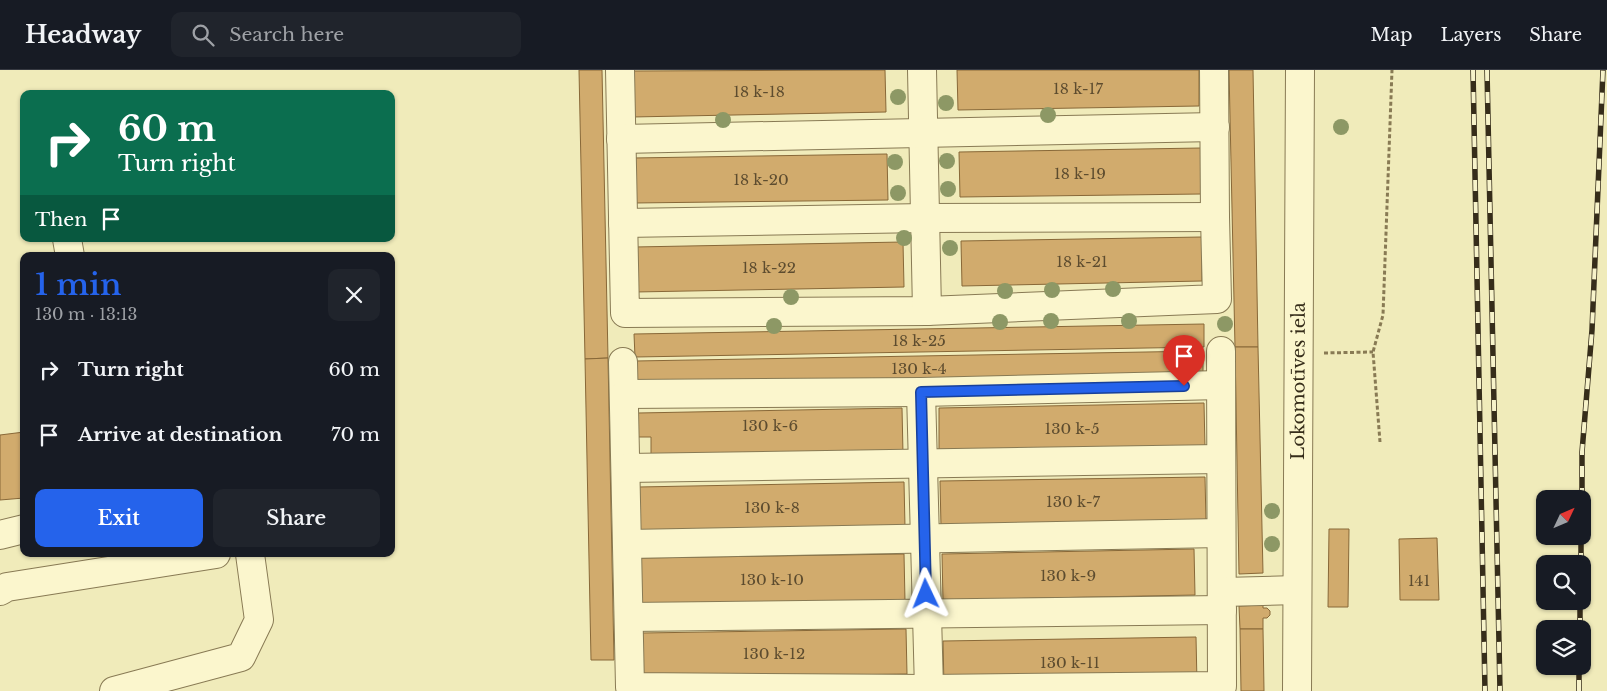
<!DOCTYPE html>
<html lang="en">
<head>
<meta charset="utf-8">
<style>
  :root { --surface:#171b24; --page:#20242c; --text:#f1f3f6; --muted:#9ea1a6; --line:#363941; --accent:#2563eb }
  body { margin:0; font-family:"Libre Baskerville",serif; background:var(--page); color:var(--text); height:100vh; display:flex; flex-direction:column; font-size:19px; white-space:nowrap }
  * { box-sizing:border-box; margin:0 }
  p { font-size:16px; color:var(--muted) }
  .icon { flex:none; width:28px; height:28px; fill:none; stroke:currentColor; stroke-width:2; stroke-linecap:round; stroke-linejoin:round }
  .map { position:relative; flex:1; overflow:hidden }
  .panel { position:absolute; left:20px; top:182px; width:375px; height:305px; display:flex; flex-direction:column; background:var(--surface); border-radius:10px; box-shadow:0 1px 4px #0004 }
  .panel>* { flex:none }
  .guide { position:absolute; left:20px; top:20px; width:375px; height:152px; border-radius:10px; box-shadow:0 1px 4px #0004; background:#0b6e4f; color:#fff; overflow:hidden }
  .needle { width:32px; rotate:46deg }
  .controls { position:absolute; left:1536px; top:420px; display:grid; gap:10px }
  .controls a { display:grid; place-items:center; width:55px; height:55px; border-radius:10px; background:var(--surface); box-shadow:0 1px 4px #0004; font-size:25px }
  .pin { position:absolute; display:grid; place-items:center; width:42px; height:42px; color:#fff; margin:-51px -21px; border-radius:50% 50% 50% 0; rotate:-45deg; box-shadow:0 0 5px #0007 }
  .pin .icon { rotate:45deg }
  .me { position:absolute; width:55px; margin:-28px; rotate:358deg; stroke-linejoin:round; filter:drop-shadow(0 0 4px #0008) }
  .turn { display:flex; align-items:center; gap:18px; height:105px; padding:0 15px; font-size:22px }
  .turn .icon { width:65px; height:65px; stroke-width:2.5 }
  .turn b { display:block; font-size:35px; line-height:42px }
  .then { display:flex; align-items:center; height:48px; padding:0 15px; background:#0003; gap:10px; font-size:19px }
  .round { display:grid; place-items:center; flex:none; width:52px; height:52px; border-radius:10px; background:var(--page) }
  .headline { display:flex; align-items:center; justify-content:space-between; height:85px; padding:0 15px }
  h1 { font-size:30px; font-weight:600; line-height:38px; color:var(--accent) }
  .button { display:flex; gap:10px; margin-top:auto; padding:10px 15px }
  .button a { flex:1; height:58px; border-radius:10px; background:var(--accent); color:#fff; font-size:20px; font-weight:600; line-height:58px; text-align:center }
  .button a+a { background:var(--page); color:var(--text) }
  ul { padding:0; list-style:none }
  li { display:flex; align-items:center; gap:15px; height:65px; padding:0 15px }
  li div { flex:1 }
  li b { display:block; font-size:19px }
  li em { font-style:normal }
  header { display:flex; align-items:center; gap:30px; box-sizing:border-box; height:70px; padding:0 25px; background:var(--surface); border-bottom:1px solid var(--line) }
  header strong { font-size:24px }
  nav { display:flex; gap:28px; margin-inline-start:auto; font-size:18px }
  .search { width:350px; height:45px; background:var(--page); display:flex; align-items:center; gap:12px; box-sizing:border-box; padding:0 18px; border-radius:10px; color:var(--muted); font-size:19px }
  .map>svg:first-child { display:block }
  .building { fill:#d1ab6d; stroke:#886838 }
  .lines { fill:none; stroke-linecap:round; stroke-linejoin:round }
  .minor-casing { stroke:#887a54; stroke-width:30 }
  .path { stroke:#887a54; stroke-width:3; stroke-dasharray:4 2.5; stroke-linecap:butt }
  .minor { stroke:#fbf6cd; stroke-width:28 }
  .rail-casing { stroke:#362d1a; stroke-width:5.5 }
  .rail { stroke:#f7f3ca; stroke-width:4; stroke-dasharray:11; stroke-linecap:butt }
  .tree { fill:#8d9865 }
  .route-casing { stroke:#184099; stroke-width:12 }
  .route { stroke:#2563eb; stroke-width:9 }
  .labels { text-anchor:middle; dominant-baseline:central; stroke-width:5; stroke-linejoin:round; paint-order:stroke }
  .number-label { font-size:15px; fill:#5d4c2f }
  .street-label { font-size:18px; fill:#362d1a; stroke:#f7f3ca }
</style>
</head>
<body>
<header>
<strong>Headway</strong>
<div class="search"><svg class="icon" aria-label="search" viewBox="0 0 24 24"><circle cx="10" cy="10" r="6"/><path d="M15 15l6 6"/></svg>Search here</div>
<nav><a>Map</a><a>Layers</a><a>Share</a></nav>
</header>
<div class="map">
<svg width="1607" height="621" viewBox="0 0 1607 621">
  <rect width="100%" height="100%" fill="#f0ebba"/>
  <g class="building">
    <path d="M579,0h23l6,288 -23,1z"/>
    <path d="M885,0l1,42 -254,5 -1,-46z"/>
    <path d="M957,0h242v36l-241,4z"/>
    <path d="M1229,0h24l5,277h-23z"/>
    <path d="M1201,78v46l-241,3 -1,-45z"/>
    <path d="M887,84l1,46 -254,3 -1,-45z"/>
    <path d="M1202,167v44l-240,5 -1,-45z"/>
    <path d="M903,172l1,45 -269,5 -1,-45z"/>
    <path d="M1204,254v23l-569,10 -1,-23z"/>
    <path d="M1235,277h23l5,226 -24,1z"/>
    <path d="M1203,281v23l-567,11 -1,-24z"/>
    <path d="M608,288l6,302h-23l-6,-301z"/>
    <path d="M1204,333l1,45 -266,5v-45z"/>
    <path d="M902,338l1,46 -252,5v-22h-13v-24z"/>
    <path d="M24,362v66l-24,2v-65z"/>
    <path d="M1205,407l1,45 -265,4 -1,-45z"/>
    <path d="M904,412l1,45 -265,6 -2,-46z"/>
    <path d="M1329,459h20l-1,78h-20z"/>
    <path d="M1437,468l2,62h-39l-1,-61z"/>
    <path d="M1194,479l1,46 -252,5 -1,-46z"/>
    <path d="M904,484l1,47 -265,3 -1,-46z"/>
    <path d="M1263,535v3h4l3,3v4l-3,3h-4v11h-23l-1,-23z"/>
    <path d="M906,559l1,45 -264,4 -1,-45z"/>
    <path d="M1240,559h23l1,62h-23z"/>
    <path d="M1196,567l1,46 -253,4 -1,-46z"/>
  </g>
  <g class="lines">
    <defs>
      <g id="minor">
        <path d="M620,0l5,243 302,-2 290,-12 -2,-82 -1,-147"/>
        <path d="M922,0l5,241"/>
        <path d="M621,69l594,-12"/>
        <path d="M623,153l302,-5 290,-1"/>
        <path d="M67,169l3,17"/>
        <path d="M623,292l7,325 299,2 293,-3 -1,-335"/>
        <path d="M921,322l8,297"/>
        <path d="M625,324l296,-2 300,-7"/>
        <path d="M626,398l594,-9"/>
        <path d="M0,465l24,-6"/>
        <path d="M628,474l593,-11"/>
        <path d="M0,521l7,-4 209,-33"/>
        <path d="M1223,522l74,-2"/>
        <path d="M629,547l593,-7"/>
        <path d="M114,621l127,-34 18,-37 -9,-66"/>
        <path id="s1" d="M1297,621l3,-621"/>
      </g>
    </defs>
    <use href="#minor" class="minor-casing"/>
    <g class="path">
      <path d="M1324,283l49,-1"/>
      <path d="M1380,372l-7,-90 10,-37 9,-245"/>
    </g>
    <use href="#minor" class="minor"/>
    <defs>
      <g id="rail">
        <path d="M1473,0l12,621"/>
        <path d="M1487,0l13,621"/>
        <path d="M1582,429v-47l10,-122 11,-260"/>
        <path d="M1581,494v-28"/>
        <path d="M1580,559v-28"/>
        <path d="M1579,621v-25"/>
      </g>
    </defs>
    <use href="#rail" class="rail-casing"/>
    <use href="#rail" class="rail"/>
  </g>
  <g class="tree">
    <circle cx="898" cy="27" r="8"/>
    <circle cx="946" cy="33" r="8"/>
    <circle cx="1048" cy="45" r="8"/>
    <circle cx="723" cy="50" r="8"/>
    <circle cx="1341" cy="57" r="8"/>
    <circle cx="947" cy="91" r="8"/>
    <circle cx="895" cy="92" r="8"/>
    <circle cx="948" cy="119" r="8"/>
    <circle cx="898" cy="123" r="8"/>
    <circle cx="904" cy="168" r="8"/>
    <circle cx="950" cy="178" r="8"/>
    <circle cx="1113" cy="219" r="8"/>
    <circle cx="1052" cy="220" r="8"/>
    <circle cx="1005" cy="221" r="8"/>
    <circle cx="791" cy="227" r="8"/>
    <circle cx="1051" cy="251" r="8"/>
    <circle cx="1129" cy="251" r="8"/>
    <circle cx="1000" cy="252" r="8"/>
    <circle cx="1225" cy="254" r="8"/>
    <circle cx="774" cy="256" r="8"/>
    <circle cx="1272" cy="441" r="8"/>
    <circle cx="1272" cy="474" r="8"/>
  </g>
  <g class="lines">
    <defs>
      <path id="route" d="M926,524l-5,-202 263,-6"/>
    </defs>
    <use href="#route" class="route-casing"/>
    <use href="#route" class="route"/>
  </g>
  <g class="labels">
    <g class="number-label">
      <text x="1078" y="18">18 k-17</text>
      <text x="759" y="21">18 k-18</text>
      <text x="1080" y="103">18 k-19</text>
      <text x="761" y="109">18 k-20</text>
      <text x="1082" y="191">18 k-21</text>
      <text x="769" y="197">18 k-22</text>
      <text x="919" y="270">18 k-25</text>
      <text x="919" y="298">130 k-4</text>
      <text x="770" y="355">130 k-6</text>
      <text x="1072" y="358">130 k-5</text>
      <text x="1073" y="431">130 k-7</text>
      <text x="772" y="437">130 k-8</text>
      <text x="1068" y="505">130 k-9</text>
      <text x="772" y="509">130 k-10</text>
      <text x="1419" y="510">141</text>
      <text x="774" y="583">130 k-12</text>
      <text x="1070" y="592">130 k-11</text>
    </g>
    <g class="street-label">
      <text stroke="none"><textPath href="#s1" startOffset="310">Lokomotīves iela</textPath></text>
    </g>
  </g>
</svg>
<div class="controls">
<a><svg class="needle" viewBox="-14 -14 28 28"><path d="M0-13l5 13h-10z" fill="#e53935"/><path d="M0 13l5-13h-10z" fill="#9ea1a6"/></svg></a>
<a><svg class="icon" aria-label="search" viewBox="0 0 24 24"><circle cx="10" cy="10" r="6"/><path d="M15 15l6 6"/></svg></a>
<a><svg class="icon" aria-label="layers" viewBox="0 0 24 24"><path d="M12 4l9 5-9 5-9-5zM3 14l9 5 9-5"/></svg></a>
</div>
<div class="pin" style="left:1184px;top:316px;background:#d93025"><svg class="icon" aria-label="arrive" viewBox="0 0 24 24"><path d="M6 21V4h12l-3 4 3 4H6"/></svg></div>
<svg class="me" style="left:926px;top:524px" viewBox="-20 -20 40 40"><path d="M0-17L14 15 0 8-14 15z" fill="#2563eb" stroke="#fff" stroke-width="4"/></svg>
<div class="guide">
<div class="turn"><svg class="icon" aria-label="right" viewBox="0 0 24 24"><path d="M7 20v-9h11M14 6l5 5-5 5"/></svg><div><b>60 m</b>Turn right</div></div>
<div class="then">Then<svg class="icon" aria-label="arrive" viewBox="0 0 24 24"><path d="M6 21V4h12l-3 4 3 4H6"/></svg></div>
</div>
<section class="panel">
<div class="headline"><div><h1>1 min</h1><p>130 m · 13:13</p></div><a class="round"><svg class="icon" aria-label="close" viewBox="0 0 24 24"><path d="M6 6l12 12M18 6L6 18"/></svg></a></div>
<ul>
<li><svg class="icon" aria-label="right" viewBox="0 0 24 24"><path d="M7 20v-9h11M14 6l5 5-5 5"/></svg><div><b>Turn right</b></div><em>60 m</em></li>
<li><svg class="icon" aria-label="arrive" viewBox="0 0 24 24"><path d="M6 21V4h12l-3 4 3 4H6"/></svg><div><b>Arrive at destination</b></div><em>70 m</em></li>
</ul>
<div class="button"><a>Exit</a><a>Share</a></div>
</section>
</div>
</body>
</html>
